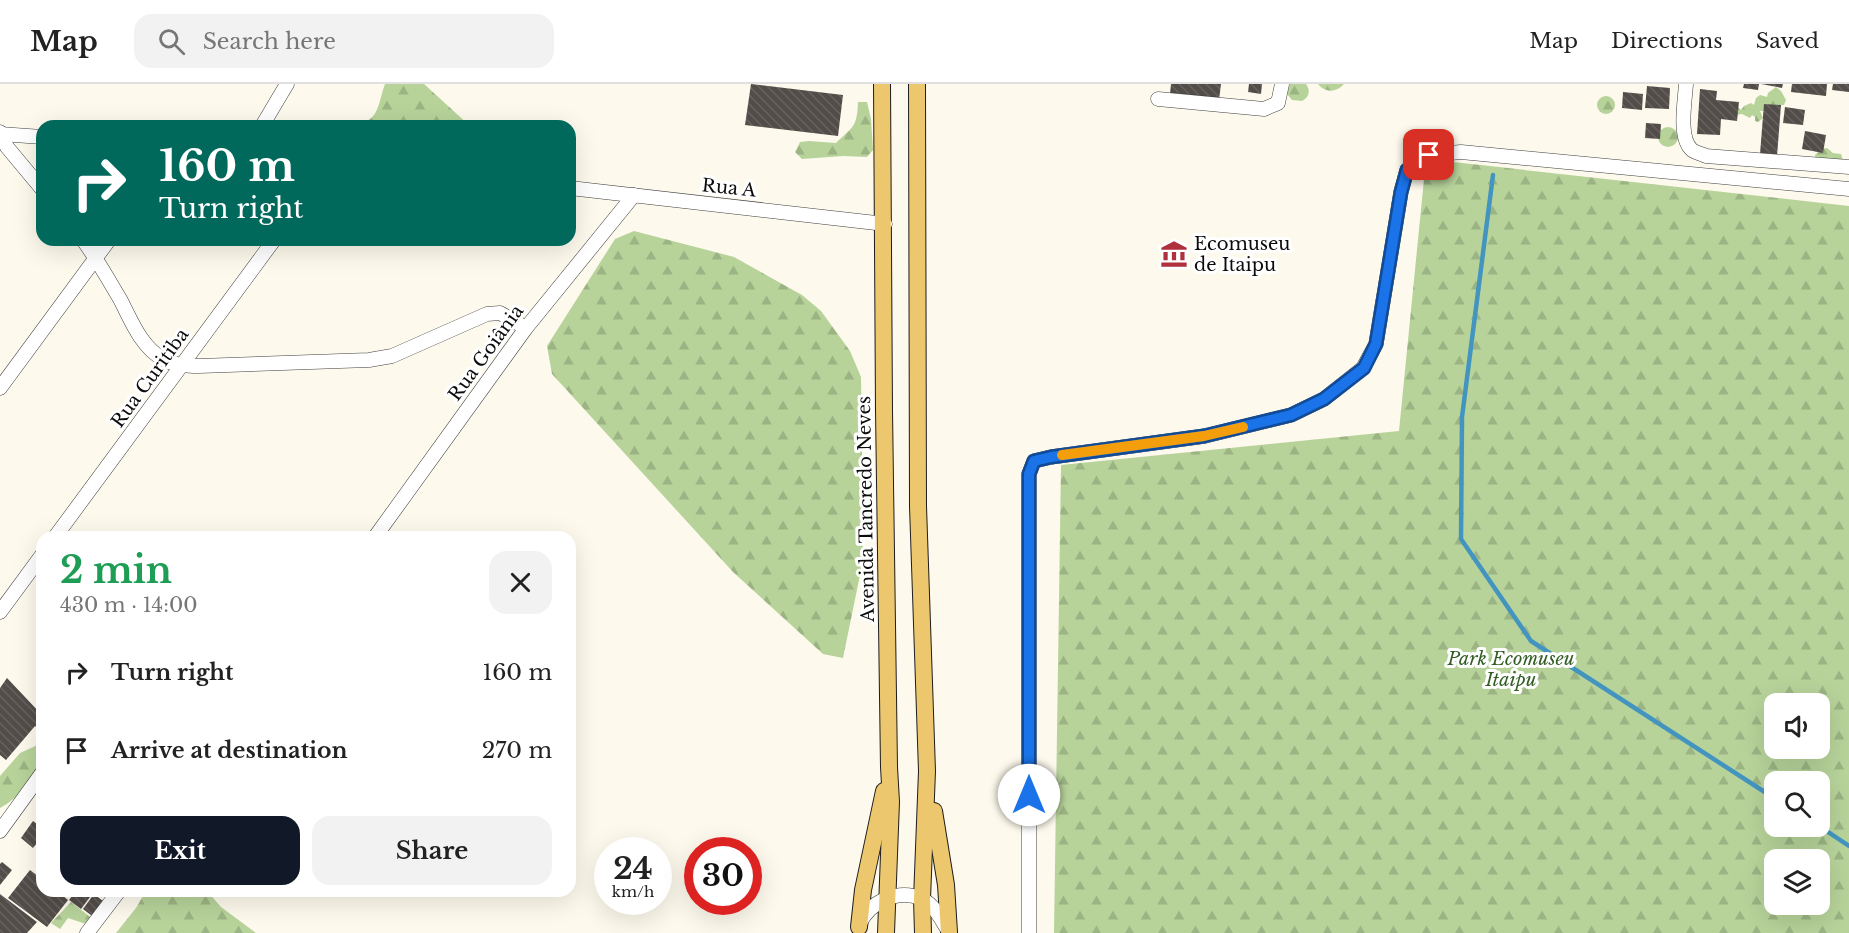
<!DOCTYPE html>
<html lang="en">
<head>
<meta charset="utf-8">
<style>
  :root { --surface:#fff; --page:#f2f2f2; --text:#222; --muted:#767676; --line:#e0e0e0; --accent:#111827 }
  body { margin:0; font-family:"Libre Baskerville",serif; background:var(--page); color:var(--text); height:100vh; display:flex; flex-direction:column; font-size:22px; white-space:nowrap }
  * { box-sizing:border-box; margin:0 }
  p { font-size:20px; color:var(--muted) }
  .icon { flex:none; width:33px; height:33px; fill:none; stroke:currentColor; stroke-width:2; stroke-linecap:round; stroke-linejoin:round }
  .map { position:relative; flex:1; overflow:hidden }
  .sheet { position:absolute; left:36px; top:447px; width:540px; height:366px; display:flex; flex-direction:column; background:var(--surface); border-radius:18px; box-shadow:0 6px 24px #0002 }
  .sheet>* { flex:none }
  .banner { position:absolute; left:36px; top:36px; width:540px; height:126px; border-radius:18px; box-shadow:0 6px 24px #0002; background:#00695c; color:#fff; overflow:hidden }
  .buttons { position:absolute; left:1764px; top:609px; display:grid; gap:12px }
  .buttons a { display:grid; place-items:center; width:66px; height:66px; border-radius:12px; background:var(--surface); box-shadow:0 6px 24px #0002; font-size:30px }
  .speed { position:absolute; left:594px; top:753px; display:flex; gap:12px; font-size:30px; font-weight:700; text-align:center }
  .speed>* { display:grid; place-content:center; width:78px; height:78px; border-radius:50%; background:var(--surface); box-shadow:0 6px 24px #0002; line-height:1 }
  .speed small { font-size:15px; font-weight:400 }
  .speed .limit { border:9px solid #d22; background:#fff; color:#111 }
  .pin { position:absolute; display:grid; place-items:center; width:51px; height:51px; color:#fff; margin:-26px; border-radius:12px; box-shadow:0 3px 9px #0006 }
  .me { position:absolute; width:66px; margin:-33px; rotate:0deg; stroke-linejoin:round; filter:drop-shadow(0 0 4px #0008) }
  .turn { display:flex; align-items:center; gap:21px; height:126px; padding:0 24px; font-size:27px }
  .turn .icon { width:78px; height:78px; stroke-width:2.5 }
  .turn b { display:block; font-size:42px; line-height:51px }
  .round { display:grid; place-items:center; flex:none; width:63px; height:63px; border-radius:18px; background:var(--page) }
  .headline { display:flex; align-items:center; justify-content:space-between; height:102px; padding:0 24px }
  h1 { font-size:36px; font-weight:700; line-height:45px; color:#1e9e55 }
  .action { display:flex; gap:12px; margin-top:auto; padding:12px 24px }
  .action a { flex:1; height:69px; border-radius:18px; background:var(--accent); color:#fff; font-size:24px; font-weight:700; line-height:69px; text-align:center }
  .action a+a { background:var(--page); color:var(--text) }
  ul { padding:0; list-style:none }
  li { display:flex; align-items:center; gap:18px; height:78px; padding:0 24px }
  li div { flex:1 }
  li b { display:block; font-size:22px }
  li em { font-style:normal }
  header { display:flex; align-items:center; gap:36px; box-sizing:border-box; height:84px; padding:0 30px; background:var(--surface); border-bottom:2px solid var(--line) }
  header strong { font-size:28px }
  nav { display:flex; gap:33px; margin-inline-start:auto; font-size:21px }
  .search { width:420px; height:54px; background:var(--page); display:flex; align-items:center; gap:15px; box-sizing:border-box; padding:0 21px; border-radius:18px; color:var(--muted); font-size:22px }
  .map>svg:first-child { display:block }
  .forest { fill:url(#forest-firs); fill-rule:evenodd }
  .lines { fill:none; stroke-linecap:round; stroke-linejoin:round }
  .stream { stroke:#4395c0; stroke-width:4.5 }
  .building { fill:url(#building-back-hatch) }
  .minor-casing { stroke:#3f3f3f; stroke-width:15 }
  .major-casing { stroke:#1d1d1d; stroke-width:18 }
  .minor { stroke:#fff; stroke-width:14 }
  .major { stroke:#ecc76e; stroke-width:16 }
  .route-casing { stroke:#114b97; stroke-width:15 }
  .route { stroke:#1a73e8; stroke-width:10 }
  .slow { stroke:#f59e0b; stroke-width:10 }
  .labels { text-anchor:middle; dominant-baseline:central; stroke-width:6; stroke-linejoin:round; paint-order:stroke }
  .street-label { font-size:18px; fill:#0c0c0c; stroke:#fff }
  .poi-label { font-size:18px; fill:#0c0c0c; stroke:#fff; text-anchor:start }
  .park-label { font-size:18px; font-style:italic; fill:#325d23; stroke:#fff }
</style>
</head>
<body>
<header>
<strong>Map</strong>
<div class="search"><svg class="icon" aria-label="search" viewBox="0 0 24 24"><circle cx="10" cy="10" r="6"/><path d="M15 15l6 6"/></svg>Search here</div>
<nav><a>Map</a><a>Directions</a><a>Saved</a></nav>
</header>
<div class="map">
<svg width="1849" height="849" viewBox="0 0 1849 849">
  <defs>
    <pattern id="forest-firs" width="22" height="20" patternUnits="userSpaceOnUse" patternTransform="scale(1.5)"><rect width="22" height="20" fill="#b7d39a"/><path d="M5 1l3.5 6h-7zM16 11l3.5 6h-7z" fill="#9cb484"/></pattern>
    <pattern id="building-back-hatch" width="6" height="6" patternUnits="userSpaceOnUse" patternTransform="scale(1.5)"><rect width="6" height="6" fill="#534d49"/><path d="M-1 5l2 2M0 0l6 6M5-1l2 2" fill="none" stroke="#67625f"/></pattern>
  </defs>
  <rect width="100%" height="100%" fill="#fdf9ec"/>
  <g class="forest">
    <path d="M385,0h39l46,42h-120c30,-3 27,-20 35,-42z"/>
    <path d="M1290,0h16c5,7 3,13 -4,17l-10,-1 -5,-6z"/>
    <path d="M1318,0h26c-8,9 -19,9 -26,0z"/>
    <path d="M1776,3l5,4 5,9 -2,5h-11l-7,6h-6l3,7 -5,4 -3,-1v-4l-3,-2 -2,3 -8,-4 -7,1 1,-9 5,4 3,-4 7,-3 3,2 2,-7 4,-3 7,2 1,-4z"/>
    <circle cx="1606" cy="21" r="9"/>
    <path d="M858,18h9l4,17 2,31 -6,7 -24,-1 -41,3 -7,-7 5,-10 9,-1 27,2c17,-17 21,-15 22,-41z"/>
    <circle cx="1668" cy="53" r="10"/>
    <path d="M1827,64l6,5 8,1 2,6 -27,2 -1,-7 6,-6z"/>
    <path d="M1426,75l423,47v727h-795l7,-468 338,-34zM1774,620h46v44h-46zM1774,698h46v44h-46zM1774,776h46v44h-46z"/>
    <path d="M634,147l100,26 68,38 19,16 29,40 11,26 2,168 -2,25 -18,88 -20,-4 -90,-82 -181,-198 -5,-28 68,-107z"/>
    <path d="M42,659c0,7 2,18 0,24 -5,12 -31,36 -42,41v-32l20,-23z"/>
    <path d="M146,807h61l14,16 35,26h-140l20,-25z"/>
    <path d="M71,818l23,18 -8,4 -18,-6 -8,11 -9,-6z"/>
  </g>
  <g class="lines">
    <g class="stream">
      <path d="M1493,91l-31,242 -1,122 70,102 243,157"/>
      <path d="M1819,742l30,20"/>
    </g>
  </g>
  <g class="building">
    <path d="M751,0l92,11 -5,41 -93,-11z"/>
    <path d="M1171,0h50l-2,16 -49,-6z"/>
    <path d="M1249,0h13l-1,10 -13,-2z"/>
    <path d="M1744,0h15l-1,6 -15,-2z"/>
    <path d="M1761,0h22l-1,4z"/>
    <path d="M1792,0h35l-1,12 -35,-4z"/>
    <path d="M1833,0h16v8l-17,-2z"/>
    <path d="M1647,2l23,2 -1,21 -24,-1z"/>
    <path d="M1700,5l17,2 -1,9 23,2 -2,19 -16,-2 -1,16 -23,-1z"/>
    <path d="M1623,8l20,2 -1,16 -20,-2z"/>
    <path d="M1764,20l17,1 -4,51 -17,-2z"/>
    <path d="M1785,23l20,3 -2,15 -20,-2z"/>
    <path d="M1646,39l15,1 -1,15 -15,-1z"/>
    <path d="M1805,47l21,4 -3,18 -21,-4z"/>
    <path d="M7,594l35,37v17l-7,-6 -29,34 -6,-5v-67z"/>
    <path d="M33,737l9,7v9l-9,11 -12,-10z"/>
    <path d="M2,778l10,8 -12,15v-21z"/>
    <path d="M30,786l12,9v12h15l11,9 -21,27 -39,-29z"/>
    <path d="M76,807h7l7,6 -9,12 -12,-9z"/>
    <path d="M0,810l37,28 -10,11h-27z"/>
    <path d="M94,810l14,11 -12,14 -13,-10z"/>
  </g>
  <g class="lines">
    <defs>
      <g id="minor">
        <path d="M1686,0c-1,17 -8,54 6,66 4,3 10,4 14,6l143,11"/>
        <path d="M1158,15l106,10 14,-6 4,-19"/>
        <path d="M262,42l25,-42"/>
        <path d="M0,48l7,15 35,42"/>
        <path d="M0,50l42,3"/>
        <path d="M570,104l315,36"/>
        <path d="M83,156c14,19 25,39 37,59 11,21 21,48 43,60 10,6 24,7 36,7l170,-6 23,-4 95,-42 13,-1 26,15"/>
        <path d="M0,304l109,-148"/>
        <path d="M55,453l219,-297"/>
        <path d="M375,453l151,-209 108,-133"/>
        <path d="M0,528l42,-57"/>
        <path d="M0,747l42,-58"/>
        <path d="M859,841c10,-23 39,-37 63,-26 13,6 20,22 27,33"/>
        <path d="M87,849l32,-42"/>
        <path d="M1029,849v-459l5,-13 17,-4 154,-21 86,-21 33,-16 39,-31 13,-24 25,-152 6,-22 22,-15 32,-3 388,37"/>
      </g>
      <g id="major">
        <path d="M882,0l2,326 5,357 2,35 -5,131"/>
        <path d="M917,0l1,422 9,265 -5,128 1,34"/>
        <path d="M934,727l12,74 3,47"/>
        <path d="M859,843l4,-37 21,-99"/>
      </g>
    </defs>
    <use href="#minor" class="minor-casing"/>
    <use href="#major" class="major-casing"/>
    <use href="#minor" class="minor"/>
    <use href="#major" class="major"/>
  </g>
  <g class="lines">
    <defs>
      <path id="route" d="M1029,711v-321l5,-13 17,-4 153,-21 87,-21 33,-16 40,-31 12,-24 25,-152 6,-22 22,-15"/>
    </defs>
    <use href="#route" class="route-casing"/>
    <use href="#route" class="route"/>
    <path class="slow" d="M1062,371l142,-19 39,-9"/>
  </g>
  <defs>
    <symbol id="museum-bare" viewBox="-9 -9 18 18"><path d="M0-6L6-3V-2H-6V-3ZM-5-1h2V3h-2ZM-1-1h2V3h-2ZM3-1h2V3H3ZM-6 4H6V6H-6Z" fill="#ae313d" stroke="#fff" stroke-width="2.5" paint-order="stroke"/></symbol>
  </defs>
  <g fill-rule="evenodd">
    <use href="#museum-bare" x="1155" y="151" width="38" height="38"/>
  </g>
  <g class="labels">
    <g class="street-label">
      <text transform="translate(729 104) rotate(6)">Rua A</text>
      <text transform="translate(486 269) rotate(-54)">Rua Goiânia</text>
      <text transform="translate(150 294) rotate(-54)">Rua Curitiba</text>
      <text transform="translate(866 425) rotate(-91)">Avenida Tancredo Neves</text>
    </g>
    <g class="poi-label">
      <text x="1194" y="160">Ecomuseu<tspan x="1194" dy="21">de Itaipu</tspan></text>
    </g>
    <g class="park-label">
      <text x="1511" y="575">Park Ecomuseu<tspan x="1511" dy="21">Itaipu</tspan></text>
    </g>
  </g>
</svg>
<div class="buttons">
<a><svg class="icon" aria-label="sound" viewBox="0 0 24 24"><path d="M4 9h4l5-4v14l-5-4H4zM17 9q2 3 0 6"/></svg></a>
<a><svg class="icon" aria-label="search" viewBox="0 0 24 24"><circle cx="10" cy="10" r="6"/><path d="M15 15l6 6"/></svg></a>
<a><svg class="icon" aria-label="layers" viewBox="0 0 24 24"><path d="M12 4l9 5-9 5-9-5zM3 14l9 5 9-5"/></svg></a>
</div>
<div class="speed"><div>24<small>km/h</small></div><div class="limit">30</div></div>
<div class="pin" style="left:1429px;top:71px;background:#d93025"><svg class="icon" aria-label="arrive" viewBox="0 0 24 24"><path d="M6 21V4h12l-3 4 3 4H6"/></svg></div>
<svg class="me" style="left:1029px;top:711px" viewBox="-20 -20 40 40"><circle r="19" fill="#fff"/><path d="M0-13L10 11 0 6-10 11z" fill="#1a73e8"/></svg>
<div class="banner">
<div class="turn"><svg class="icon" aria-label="right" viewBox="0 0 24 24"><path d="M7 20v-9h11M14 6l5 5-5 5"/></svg><div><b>160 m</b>Turn right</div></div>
</div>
<section class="sheet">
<div class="headline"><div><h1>2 min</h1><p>430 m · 14:00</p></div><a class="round"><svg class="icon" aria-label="close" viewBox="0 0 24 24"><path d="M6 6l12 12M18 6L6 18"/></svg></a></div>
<ul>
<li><svg class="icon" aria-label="right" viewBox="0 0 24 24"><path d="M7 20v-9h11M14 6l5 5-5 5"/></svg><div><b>Turn right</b></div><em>160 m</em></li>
<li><svg class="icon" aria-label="arrive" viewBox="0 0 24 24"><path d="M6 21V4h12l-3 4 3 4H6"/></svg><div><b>Arrive at destination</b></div><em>270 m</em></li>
</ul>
<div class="action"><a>Exit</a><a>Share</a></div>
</section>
</div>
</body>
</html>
